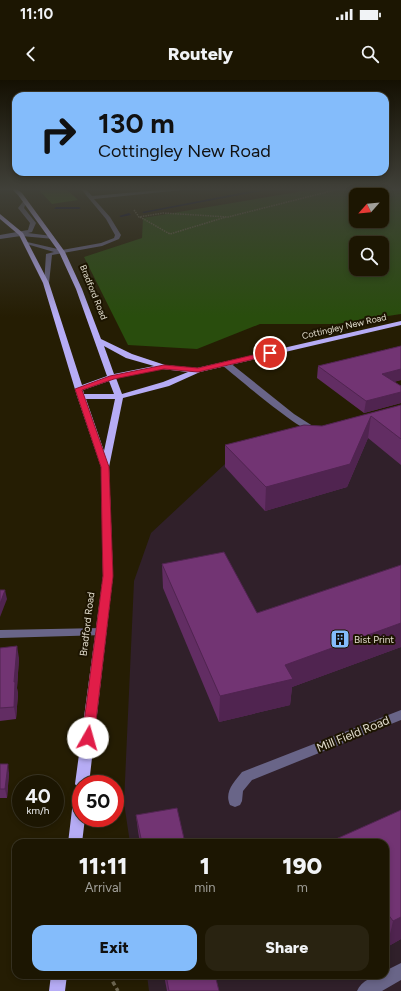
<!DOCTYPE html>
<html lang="en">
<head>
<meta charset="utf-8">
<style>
  :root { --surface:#1c1602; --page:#292311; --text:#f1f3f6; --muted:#a09f99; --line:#3a3524; --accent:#84bcfb }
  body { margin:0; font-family:Figtree,sans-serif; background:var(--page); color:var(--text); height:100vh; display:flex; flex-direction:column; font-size:15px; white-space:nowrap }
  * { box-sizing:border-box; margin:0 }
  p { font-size:13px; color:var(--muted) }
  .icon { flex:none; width:22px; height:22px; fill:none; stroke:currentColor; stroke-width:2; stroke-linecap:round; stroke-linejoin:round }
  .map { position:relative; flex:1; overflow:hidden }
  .drawer { position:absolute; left:12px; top:759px; width:377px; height:140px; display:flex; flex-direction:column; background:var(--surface); border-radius:12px; box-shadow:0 2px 6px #0003,0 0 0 1px var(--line) }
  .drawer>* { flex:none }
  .banner { position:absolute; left:12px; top:12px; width:377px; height:84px; border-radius:12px; box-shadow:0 2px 6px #0003,0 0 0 1px var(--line); background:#84bcfb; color:#111; overflow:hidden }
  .needle { width:26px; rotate:243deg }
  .fabs { position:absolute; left:349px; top:108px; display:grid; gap:8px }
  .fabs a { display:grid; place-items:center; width:40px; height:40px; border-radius:8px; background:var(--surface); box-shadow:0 2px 6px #0003,0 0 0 1px var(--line); font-size:20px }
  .speed { position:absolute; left:12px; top:695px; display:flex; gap:8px; font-size:20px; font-weight:700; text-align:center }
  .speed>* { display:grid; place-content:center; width:52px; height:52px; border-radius:50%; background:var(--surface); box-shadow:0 2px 6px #0003,0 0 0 1px var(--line); line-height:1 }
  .speed small { font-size:10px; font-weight:400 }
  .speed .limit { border:6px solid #d22; background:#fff; color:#111 }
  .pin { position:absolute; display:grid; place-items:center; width:34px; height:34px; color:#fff; margin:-17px; border:2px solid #fff; border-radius:50%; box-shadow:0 1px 4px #0007 }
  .me { position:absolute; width:44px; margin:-22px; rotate:7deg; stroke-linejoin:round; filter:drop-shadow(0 0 3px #0008) }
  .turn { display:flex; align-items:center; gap:14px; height:84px; padding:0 20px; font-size:18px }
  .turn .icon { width:52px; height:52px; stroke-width:2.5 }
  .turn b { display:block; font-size:28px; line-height:34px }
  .eta { display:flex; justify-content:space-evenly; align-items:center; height:68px; text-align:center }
  .eta b { font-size:24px; font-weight:800; line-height:28px }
  .primary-button { display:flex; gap:8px; margin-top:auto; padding:8px 20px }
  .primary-button a { flex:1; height:46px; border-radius:12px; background:var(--accent); color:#111; font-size:16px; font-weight:800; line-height:46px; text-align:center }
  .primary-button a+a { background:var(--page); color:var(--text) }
  .status { display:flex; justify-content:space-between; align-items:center; height:28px; padding:0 20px; background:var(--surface); direction:ltr }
  .status svg { height:11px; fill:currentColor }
  header { display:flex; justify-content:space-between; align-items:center; height:52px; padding:0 20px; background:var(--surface); font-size:18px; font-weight:800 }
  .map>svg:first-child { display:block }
  .commercial { fill:#30202a }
  .green { fill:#294d0d; fill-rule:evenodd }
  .forest { fill:#2f5c04 }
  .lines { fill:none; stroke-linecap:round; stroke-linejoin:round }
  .stream { fill:#000130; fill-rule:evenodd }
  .path-far1 { stroke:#6e6751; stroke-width:1.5; stroke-dasharray:1.5 1; stroke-linecap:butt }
  .path { stroke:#6e6751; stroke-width:3.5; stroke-dasharray:4.5 3; stroke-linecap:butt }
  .minor { fill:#696588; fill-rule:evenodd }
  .major { fill:#b6acf5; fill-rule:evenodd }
  .wall { fill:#622d63 }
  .shaded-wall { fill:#502450 }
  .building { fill:#723473; stroke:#502450 }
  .route { fill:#e11d48; stroke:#92132f }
  .labels { text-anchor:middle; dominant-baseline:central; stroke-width:4; stroke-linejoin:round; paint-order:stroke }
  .far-street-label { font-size:9px; fill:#e3dece; stroke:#1c1400 }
  .street-label { font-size:10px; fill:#e3dece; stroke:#1c1400 }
  .poi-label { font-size:10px; fill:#e3dece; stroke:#1c1400; text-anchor:start }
  .near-street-label { font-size:12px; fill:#e3dece; stroke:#1c1400 }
</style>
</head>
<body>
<div class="status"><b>11:10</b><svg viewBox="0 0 49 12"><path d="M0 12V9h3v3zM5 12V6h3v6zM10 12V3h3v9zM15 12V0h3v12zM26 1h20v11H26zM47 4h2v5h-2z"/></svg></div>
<header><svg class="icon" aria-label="back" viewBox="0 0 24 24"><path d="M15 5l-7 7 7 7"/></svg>Routely<svg class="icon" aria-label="search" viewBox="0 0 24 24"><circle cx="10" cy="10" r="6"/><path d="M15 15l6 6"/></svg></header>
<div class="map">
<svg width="401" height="911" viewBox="0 0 401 911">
  <rect width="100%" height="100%" fill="#251d03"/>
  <path class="commercial" d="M401,344v567h-252l-2,-16h238v-132h-255l-6,-40 10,-222 17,-48 74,-69z"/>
  <path class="green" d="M315,109h75l11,2v123l-65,10h-76l-63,25 -69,-4 -44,-88 58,-19 1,-20zM356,115h26v26h-26zM356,163h26v26h-26z"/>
  <path class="forest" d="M38,109h28l12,11 -26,4z"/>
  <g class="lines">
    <g class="stream">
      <path d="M261,109h11l-128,24 -2,-1z"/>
      <path d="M56,127h23l2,1 -2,1h-25z"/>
      <path d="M129,133l2,2 -10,2 -2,-1z"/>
    </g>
    <g class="path-far1">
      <path d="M134,130l5,7 24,-4 65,4 111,-28"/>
      <path d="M140,137l30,17 56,-17"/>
    </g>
    <path class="path" d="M109,895l9,16"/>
    <g class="minor">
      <path d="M81,109h5l6,7 79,-7h21l-98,10 16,18 11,18 -2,4 -17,7 -50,9 -3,28 -5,1 2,-30 8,-2 -31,-9v-2l39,9 39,-7 13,-5 1,-3 -9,-16z"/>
      <path d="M25,119l2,1 -3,8 12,15 -4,9 -4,1 24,3 2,1v2l-33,-3 -21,3v-4l28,-5 2,-7 -12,-15z"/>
      <path d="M223,282h6l65,52 25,16 1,2 -1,2c-13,3 -82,-57 -96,-68z"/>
      <path d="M101,548l4,1 2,3 -2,3 -105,3v-8z"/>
      <path d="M401,630v10l-149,60 -9,11 -1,10 -2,4 -5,2 -5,-2c-6,-13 4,-23 12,-33z"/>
      <path d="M401,883v17l-19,11h-25c4,-10 17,-16 28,-16v-4z"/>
    </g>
    <g class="major">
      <path d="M12,109h5l5,4 43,59 17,37 19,50 31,15 33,11 32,3 204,-47v4l-201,47 -31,14 -46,12 -14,69 4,109 -24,208h-8v34h4l-3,25h-14l6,-50 4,-5 -3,-4 28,-208 -2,-109 -24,-71 -34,-113 -24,-48 -19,-16v-5l23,19 26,50 33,102 25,-9 -31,-87 -17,-37 -41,-57zM104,266l22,12 28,8 -40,8zM162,289l26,3 -25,10 -41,12 -6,-16zM109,301l5,13h-30l-1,-4zM86,319h29l-11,52z"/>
      <path d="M51,895h16l-2,16h-16z"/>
    </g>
  </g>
  <g class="wall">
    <path d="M401,266v34l-7,2 7,4v17l-37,10 -47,-35 1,-12z"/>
    <path d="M401,325v60l-33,-27 -21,49 -82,24 -40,-44v-22l97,-19z"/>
    <path d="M162,484l95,49 144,-48v82l-109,40 -2,18 -71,17 -56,-134z"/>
    <path d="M0,568l19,10 -2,30 1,6 -2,25 -16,2z"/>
    <path d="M0,684l9,9 -2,25h-7z"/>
    <path d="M401,730v129l-14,8 -2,-3v-101h-49v-4z"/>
    <path d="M136,735l49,28h-45l-2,-12z"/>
    <path d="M164,895h51l4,16h-52z"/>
  </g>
  <g class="shaded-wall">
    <path d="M401,289v11l-21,5 2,-11z"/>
    <path d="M401,312v11l-37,10 2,-12z"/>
    <path d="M371,336l-3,22 -21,49 -82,24 1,-24z"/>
    <path d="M5,510l2,9 -7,18v-13z"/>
    <path d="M401,543v24l-109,40 -2,18 -71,17 1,-26 65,-31z"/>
    <path d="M17,566l2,12 -2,30 1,6 -2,25 -2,-12v-25z"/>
    <path d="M8,684l1,9 -2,25 -2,-9z"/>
    <path d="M401,837v22l-14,8 6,-26z"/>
  </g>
  <g class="building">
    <path d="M401,266v23l-19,5 19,12v6l-35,9 -48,-35z"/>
    <path d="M401,325v34l-30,-23 -21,48 -84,23 -41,-42 79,-20 18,1z"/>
    <path d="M224,472l33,61 144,-48v58l-116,42 8,14 -73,17 -58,-132z"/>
    <path d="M0,510h5l-5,14z"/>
    <path d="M17,566l-3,36h1l-1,25 -14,1v-60z"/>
    <path d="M0,684h8l-3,25h-5z"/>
    <path d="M177,728l8,35h-43l-6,-28z"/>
    <path d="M401,730v107l-8,4 -8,-11v-67h-46l-3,-4z"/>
    <path d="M166,895h49l4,16h-50z"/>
  </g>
  <linearGradient id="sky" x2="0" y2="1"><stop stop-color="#141002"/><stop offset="0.46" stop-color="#404039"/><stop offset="1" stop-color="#404039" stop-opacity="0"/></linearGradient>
  <rect width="401" height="237" fill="url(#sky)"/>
  <path class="route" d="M270,271l3,2 -1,2 -74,17 -34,-3 -50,10 -32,11 27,77 4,109 -19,162 -2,4 -4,1 -5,-1 -1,-4 21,-162 -1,-44 -1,-65 -26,-78 35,-13 54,-11 34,3z"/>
  <defs>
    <symbol id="building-square" viewBox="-11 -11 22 22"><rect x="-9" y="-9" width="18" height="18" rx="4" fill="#84bcfb" stroke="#1c1400"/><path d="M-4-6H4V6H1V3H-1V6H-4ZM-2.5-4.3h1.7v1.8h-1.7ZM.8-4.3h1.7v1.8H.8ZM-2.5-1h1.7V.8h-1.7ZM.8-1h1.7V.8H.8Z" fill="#111"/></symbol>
  </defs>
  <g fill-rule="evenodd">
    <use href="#building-square" x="329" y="548" width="22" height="22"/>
  </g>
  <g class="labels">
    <g class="far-street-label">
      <text transform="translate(94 212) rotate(68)">Bradford Road</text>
      <text transform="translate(344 246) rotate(-13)">Cottingley New Road</text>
    </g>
    <g class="street-label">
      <text transform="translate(87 544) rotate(-83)">Bradford Road</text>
    </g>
    <g class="poi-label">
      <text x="354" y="559">Bist Print</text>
    </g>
    <g class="near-street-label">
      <text transform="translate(353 654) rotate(-22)">Mill Field Road</text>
    </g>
  </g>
</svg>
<div class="fabs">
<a><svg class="needle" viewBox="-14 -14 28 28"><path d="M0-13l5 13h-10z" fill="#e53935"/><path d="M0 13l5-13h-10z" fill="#a09f99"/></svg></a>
<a><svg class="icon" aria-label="search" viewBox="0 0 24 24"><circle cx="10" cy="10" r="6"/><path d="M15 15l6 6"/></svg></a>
</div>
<div class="speed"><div>40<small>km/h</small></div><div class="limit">50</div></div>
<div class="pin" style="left:270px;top:273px;background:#d93025"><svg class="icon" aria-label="arrive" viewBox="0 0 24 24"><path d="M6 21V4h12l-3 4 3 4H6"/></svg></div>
<svg class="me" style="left:88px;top:658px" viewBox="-20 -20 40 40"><circle r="19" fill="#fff"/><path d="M0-13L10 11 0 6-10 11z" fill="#e11d48"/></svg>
<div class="banner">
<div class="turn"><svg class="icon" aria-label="right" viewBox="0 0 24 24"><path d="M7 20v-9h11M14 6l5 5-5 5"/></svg><div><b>130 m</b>Cottingley New Road</div></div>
</div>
<section class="drawer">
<div class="eta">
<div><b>11:11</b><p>Arrival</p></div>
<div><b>1</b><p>min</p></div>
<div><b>190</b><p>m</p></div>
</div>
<div class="primary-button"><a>Exit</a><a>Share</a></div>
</section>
</div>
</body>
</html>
